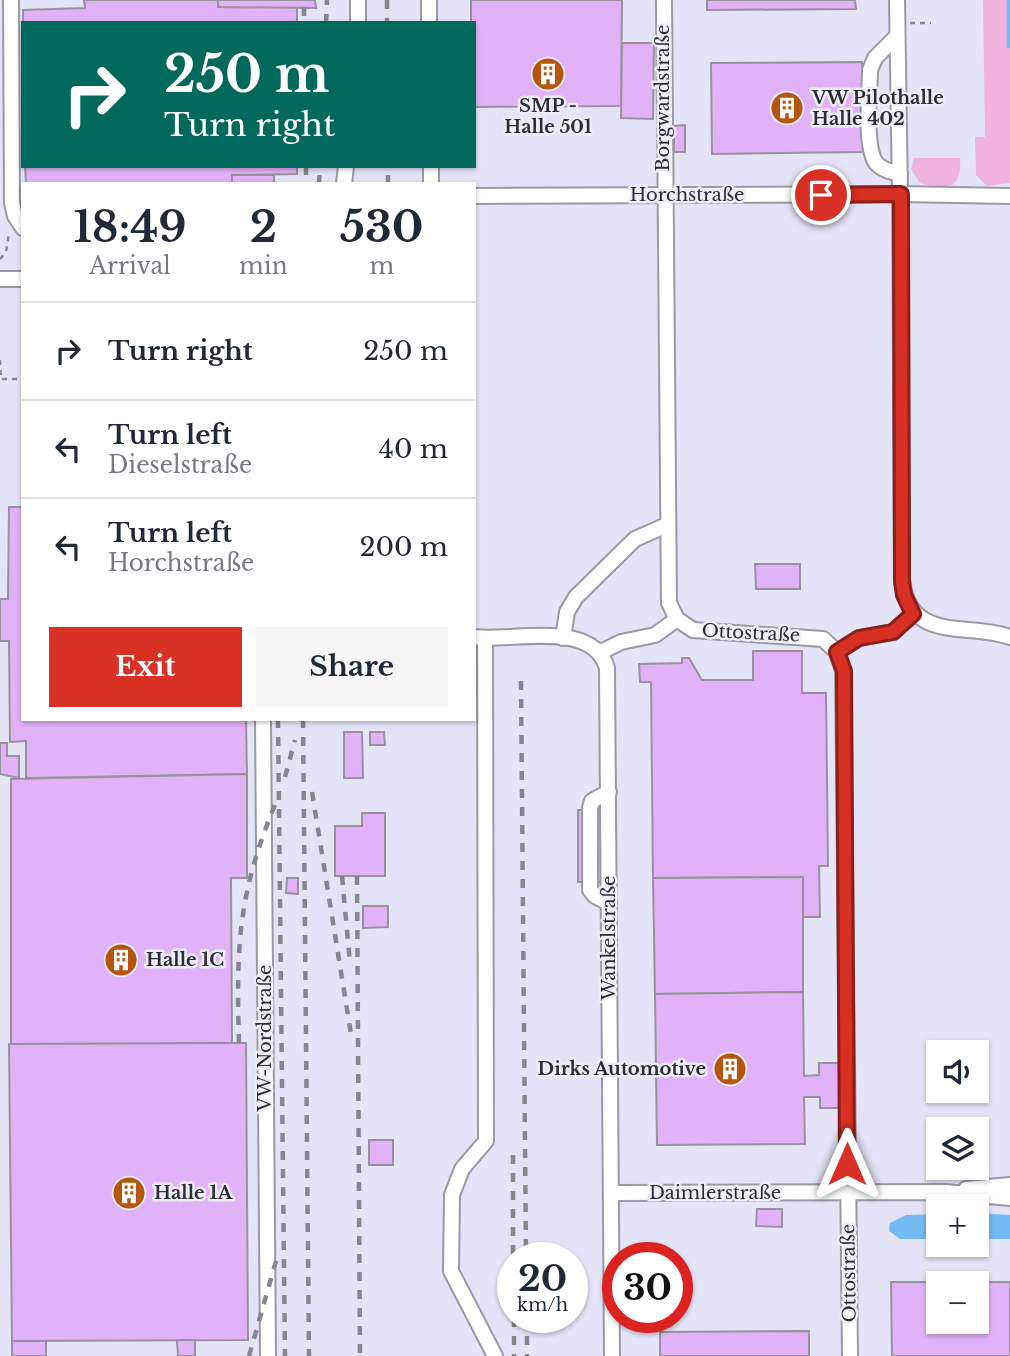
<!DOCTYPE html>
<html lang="en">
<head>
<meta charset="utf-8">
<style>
  :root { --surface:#fff; --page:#f6f6f7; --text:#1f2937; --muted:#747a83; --line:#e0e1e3; --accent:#d93025 }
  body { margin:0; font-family:"Libre Baskerville",serif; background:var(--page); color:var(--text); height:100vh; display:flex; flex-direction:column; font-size:26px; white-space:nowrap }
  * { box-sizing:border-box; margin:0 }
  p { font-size:23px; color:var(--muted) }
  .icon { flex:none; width:38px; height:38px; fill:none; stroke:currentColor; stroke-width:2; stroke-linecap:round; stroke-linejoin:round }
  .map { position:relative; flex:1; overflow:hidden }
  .drawer { position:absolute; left:21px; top:182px; width:455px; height:539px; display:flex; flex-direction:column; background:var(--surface); border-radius:0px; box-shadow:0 2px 5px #0004 }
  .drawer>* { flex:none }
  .hud { position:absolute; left:21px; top:21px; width:455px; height:147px; border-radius:0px; box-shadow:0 2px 5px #0004; background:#00695c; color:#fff; overflow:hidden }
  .controls { position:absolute; left:926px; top:1040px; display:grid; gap:14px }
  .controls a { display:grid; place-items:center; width:63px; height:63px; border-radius:0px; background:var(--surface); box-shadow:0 2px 5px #0004; font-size:35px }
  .speed { position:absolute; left:497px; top:1242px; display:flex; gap:14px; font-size:35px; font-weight:700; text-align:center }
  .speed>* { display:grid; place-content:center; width:91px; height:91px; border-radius:50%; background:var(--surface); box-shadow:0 2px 5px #0004; line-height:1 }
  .speed small { font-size:18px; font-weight:400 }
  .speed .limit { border:10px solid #d22; background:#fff; color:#111 }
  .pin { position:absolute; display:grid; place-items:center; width:60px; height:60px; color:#fff; margin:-30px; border:4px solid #fff; border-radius:50%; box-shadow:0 2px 7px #0007 }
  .me { position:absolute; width:77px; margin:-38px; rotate:0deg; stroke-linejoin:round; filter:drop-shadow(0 0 5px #0008) }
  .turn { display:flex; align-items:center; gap:24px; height:147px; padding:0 28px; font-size:32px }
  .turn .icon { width:91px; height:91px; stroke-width:2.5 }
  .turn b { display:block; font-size:49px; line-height:60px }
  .eta { display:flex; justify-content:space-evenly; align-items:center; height:119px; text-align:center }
  .eta b { font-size:42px; font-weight:800; line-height:49px }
  .button { display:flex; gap:14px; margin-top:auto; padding:14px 28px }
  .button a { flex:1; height:80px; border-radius:0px; background:var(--accent); color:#fff; font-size:28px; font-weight:800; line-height:80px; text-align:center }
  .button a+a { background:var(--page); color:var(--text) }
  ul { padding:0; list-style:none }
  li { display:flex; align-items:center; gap:21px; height:98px; padding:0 28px; border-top:2px solid var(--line) }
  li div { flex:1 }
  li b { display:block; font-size:26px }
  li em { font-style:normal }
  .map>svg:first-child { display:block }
  .built { fill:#e5e3f7; fill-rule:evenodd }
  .green { fill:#f0b3dd }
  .water { fill:#74baf3 }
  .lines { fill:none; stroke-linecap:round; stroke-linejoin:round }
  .stream { stroke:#74baf3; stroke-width:4.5 }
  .building { fill:#e2b2f9; stroke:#99929c; stroke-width:2; fill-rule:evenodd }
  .minor-casing { stroke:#9a99a4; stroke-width:18 }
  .path { stroke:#8a8992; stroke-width:2.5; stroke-dasharray:5 5; stroke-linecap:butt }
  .minor { stroke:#fff; stroke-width:14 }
  .rail { stroke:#86868e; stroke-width:4.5; stroke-dasharray:9 9; stroke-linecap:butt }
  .route-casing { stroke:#8d1f18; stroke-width:18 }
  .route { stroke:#d93025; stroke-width:12 }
  .labels { text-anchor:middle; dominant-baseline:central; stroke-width:5; stroke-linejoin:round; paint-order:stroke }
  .street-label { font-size:18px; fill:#2d2d32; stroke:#edecf8 }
  .poi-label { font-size:18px; font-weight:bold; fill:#2d2d32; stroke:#edecf8; text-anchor:start }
</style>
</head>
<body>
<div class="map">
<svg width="1010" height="1356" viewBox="0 0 1010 1356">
  <rect width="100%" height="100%" fill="#edecf8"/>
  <path class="built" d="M0,0h1010v1356h-1010zM23,23h451v143h-451zM23,184h451v535h-451zM938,1052h38v38h-38zM938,1129h38v38h-38zM938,1206h38v38h-38zM513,1258h59v60h-59zM618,1258h59v60h-59zM938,1283h38v38h-38z"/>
  <g class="green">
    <path d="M983,0h27v183l-23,3 -11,-11 -1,-38h10z"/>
    <path d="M914,158h46c2,31 -13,34 -40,25l-9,-14z"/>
  </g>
  <g class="water">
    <path d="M977,1213l33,2v24h-33z"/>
    <path d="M938,1214v25h-38l-11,-8 1,-8 16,-8z"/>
  </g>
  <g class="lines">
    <path class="stream" d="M1009,0v46"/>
  </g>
  <g class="building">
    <path d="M84,0h134v7h79v16h-274v-13l62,-2z"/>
    <path d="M218,0h97l1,8 -98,-1z"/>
    <path d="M471,0h151l-1,106 -147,1v-84h-3z"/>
    <path d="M707,0h148l1,9 -149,1z"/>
    <path d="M622,43h32l-1,76 -32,-1z"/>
    <path d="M862,62l1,90 -151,2 -1,-91z"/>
    <path d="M685,125v27h-11v-26z"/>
    <path d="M25,166h272v8l-65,1v9h-206z"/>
    <rect x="232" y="175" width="42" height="9"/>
    <path d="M9,507h14v212h223l1,55 -221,4v-37l-16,1 -1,-101h-9v-42h8z"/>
    <path d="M755,564h45v25h-44z"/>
    <path d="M753,651h49v42h24l2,173h-9l1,51h-17v-40l-150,1 -2,-196h-11l-1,-18 43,-1v-5h7l13,22h51z"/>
    <path d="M344,732h18l1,46h-19z"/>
    <path d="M370,732h14l1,13h-15z"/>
    <path d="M0,743h7v13h12v22l-19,-4z"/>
    <path d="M247,774v104h-16l1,165 -221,2v-266z"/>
    <rect x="578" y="810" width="24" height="72"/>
    <path d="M362,813h23v63h-50v-50h27z"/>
    <path d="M803,877v115l-148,2 -2,-116z"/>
    <path d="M287,878h11v16l-12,-1z"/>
    <path d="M363,906h25v21l-25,1z"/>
    <path d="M803,992l1,84 15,-1v-12h20v45h-19v-11h-16l1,47 -148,1 -2,-151z"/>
    <path d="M232,1043h14l2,297 -236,1 -3,-297z"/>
    <rect x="369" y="1140" width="24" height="25"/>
    <path d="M757,1209h25v18l-26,-1z"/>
    <path d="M891,1282h119v74h-118zM938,1283h38v38h-38z"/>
    <path d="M809,1331v25h-149v-24z"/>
    <path d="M177,1340h18v16h-17z"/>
    <rect x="12" y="1341" width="34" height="15"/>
  </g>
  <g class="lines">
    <defs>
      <g id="minor">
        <path d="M11,0l1,203 3,13 8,12"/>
        <path d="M429,0v23"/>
        <path d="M664,0l5,603 8,16 16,11 130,9 14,13 6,19 7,685"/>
        <path d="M358,23v-23"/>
        <path d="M897,36l-22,22 -5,12c0,21 -6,76 6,93 6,7 16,9 24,11"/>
        <path d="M431,166v18"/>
        <path d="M344,184l2,-18"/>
        <path d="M474,196l426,-2 -3,-194"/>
        <path d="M1010,196l-110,-2 2,387c8,62 64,41 108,56"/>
        <path d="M0,279h23"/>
        <path d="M474,637c40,5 119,-18 133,31l5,688"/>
        <path d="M485,638l1,503 -24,28 -10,26 -1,76 44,85"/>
        <path d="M563,638l4,-26 9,-15 59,-58 32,-14"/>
        <path d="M601,652l20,-10 34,-7 22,-16"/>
        <path d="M837,652l22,-14 34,-6 20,-18"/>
        <path d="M263,719l5,637"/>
        <path d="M609,792l-17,9 -2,7v82l5,6 14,7"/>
        <path d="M966,1189l44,-4"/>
        <path d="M611,1193l334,-1 65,6"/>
      </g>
    </defs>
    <use href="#minor" class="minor-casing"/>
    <g class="path">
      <path d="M910,23h21"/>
      <path d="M0,259l6,-7 3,-19"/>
      <path d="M0,360l1,19h22"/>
    </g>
    <use href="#minor" class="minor"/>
    <g class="rail">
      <path d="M387,0v23"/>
      <path d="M304,7v16"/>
      <path d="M326,23l1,-23"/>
      <path d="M306,166v18"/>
      <path d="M319,184l1,-18"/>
      <path d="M388,184v-18"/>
      <path d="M521,681l5,577"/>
      <path d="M278,719l7,637"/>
      <path d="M303,719l6,637"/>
      <path d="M285,777l10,-37"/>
      <path d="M312,792l39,242"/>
      <path d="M342,876l8,87"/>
      <path d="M357,876l3,480"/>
      <path d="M239,1043c-3,-97 -1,-151 38,-243"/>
      <path d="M513,1155v103"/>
      <path d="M514,1318v38"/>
      <path d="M527,1318v38"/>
      <path d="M249,1356l29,-102"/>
    </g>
  </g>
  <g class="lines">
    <defs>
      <path id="route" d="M821,195l80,-1 1,387 2,14 9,19 -20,18 -34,6 -22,14 7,19 3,493"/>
    </defs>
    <use href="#route" class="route-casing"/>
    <use href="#route" class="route"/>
  </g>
  <defs>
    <symbol id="building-disc" viewBox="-11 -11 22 22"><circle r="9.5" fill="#b5550e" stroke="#edecf8"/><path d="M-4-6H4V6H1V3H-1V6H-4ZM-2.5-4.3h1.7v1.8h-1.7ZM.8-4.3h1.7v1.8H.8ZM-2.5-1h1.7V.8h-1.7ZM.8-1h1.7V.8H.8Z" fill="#fff"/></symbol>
  </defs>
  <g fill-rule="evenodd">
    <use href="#building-disc" x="529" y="55" width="38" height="38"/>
    <use href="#building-disc" x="768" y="89" width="38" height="38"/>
    <use href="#building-disc" x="102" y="941" width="38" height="38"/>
    <use href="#building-disc" x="711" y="1050" width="38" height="38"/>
    <use href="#building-disc" x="110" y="1174" width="38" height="38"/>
  </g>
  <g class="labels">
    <g class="street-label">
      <text transform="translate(663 98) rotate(-90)">Borgwardstraße</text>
      <text x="687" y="195">Horchstraße</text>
      <text transform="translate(751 633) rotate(3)">Ottostraße</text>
      <text transform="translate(609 938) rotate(-90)">Wankelstraße</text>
      <text transform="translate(265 1038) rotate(-90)">VW-Nordstraße</text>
      <text x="715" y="1193">Daimlerstraße</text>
      <text transform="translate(849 1273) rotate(-91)">Ottostraße</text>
    </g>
    <g class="poi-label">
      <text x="812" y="98">VW Pilothalle<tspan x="812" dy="21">Halle 402</tspan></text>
      <text x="548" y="106" text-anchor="middle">SMP -<tspan x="548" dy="21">Halle 501</tspan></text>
      <text x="146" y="960">Halle 1C</text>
      <text x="706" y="1069" text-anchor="end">Dirks Automotive</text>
      <text x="154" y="1193">Halle 1A</text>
    </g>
  </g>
</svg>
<div class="controls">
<a><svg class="icon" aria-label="sound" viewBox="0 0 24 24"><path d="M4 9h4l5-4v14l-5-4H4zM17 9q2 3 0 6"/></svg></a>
<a><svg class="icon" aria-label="layers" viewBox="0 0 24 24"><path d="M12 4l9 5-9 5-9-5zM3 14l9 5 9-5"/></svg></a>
<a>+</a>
<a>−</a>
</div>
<div class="speed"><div>20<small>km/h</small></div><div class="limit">30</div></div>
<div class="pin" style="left:821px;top:195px;background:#d93025"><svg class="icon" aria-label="arrive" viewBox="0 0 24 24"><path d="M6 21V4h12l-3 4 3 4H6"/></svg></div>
<svg class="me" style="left:847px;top:1164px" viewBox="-20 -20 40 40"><path d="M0-17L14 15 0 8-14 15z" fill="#d93025" stroke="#fff" stroke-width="4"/></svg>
<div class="hud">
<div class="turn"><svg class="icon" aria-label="right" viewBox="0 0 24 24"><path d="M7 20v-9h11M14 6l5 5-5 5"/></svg><div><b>250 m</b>Turn right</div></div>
</div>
<section class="drawer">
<div class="eta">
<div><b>18:49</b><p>Arrival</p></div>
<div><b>2</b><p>min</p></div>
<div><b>530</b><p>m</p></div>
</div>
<ul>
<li><svg class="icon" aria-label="right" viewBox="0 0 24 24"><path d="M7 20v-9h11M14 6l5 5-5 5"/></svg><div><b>Turn right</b></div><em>250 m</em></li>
<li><svg class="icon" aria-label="left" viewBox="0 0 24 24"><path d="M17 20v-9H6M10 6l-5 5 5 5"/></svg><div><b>Turn left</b><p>Dieselstraße</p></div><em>40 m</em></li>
<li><svg class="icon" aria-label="left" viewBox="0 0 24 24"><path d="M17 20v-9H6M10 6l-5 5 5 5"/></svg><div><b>Turn left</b><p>Horchstraße</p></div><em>200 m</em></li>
</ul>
<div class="button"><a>Exit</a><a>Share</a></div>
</section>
</div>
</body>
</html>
